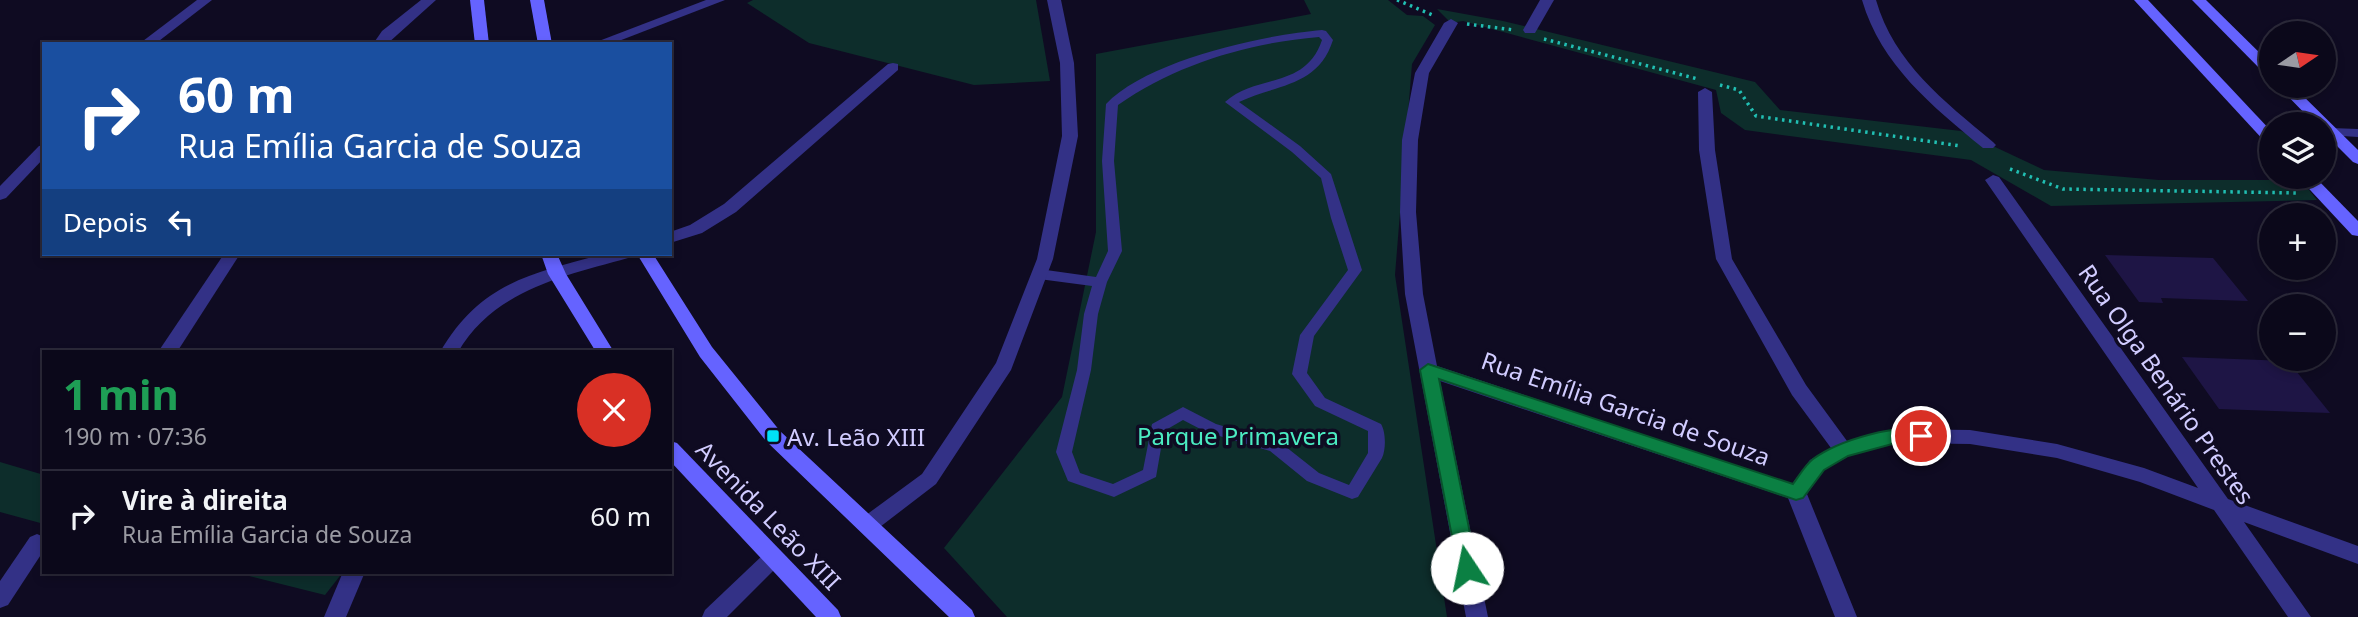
<!DOCTYPE html>
<html lang="pt">
<head>
<meta charset="utf-8">
<style>
  :root { --surface:#0b081a; --page:#141123; --text:#f1f3f6; --muted:#9a9aa2; --line:#2b2939 }
  body { margin:0; font-family:"Noto Sans",sans-serif; background:var(--page); color:var(--text); height:100vh; display:flex; flex-direction:column; font-size:26px; white-space:nowrap }
  * { box-sizing:border-box; margin:0 }
  p { font-size:23px; color:var(--muted) }
  .icon { flex:none; width:38px; height:38px; fill:none; stroke:currentColor; stroke-width:2; stroke-linecap:round; stroke-linejoin:round }
  .map { position:relative; flex:1; overflow:hidden }
  .sheet { position:absolute; left:42px; top:350px; width:630px; height:224px; display:flex; flex-direction:column; background:var(--surface); border-radius:0px; box-shadow:0 4px 10px #0003,0 0 0 2px var(--line) }
  .sheet>* { flex:none }
  .banner { position:absolute; left:42px; top:42px; width:630px; height:214px; border-radius:0px; box-shadow:0 4px 10px #0003,0 0 0 2px var(--line); background:#1a4fa0; color:#fff; overflow:hidden }
  .needle { width:46px; rotate:77deg }
  .controls { position:absolute; left:2259px; top:21px; display:grid; gap:14px }
  .controls a { display:grid; place-items:center; width:77px; height:77px; border-radius:50%; background:var(--surface); box-shadow:0 4px 10px #0003,0 0 0 2px var(--line); font-size:35px }
  .pin { position:absolute; display:grid; place-items:center; width:60px; height:60px; color:#fff; margin:-30px; border:4px solid #fff; border-radius:50%; box-shadow:0 2px 7px #0007 }
  .me { position:absolute; width:77px; margin:-38px; rotate:349deg; stroke-linejoin:round; filter:drop-shadow(0 0 5px #0008) }
  .turn { display:flex; align-items:center; gap:24px; height:147px; padding:0 21px; font-size:32px }
  .turn .icon { width:91px; height:91px; stroke-width:2.5 }
  .turn b { display:block; font-size:49px; line-height:60px }
  .then { display:flex; align-items:center; height:66px; padding:0 21px; background:#0003; gap:14px; font-size:26px }
  .round { display:grid; place-items:center; flex:none; width:74px; height:74px; border-radius:37px; background:var(--page) }
  .summary { display:flex; align-items:center; justify-content:space-between; height:119px; padding:0 21px }
  h1 { font-size:42px; font-weight:700; line-height:52px; color:#1e9e55 }
  ul { padding:0; list-style:none }
  li { display:flex; align-items:center; gap:21px; height:91px; padding:0 21px; border-top:2px solid var(--line) }
  li div { flex:1 }
  li b { display:block; font-size:26px }
  li em { font-style:normal }
  .map>svg:first-child { display:block }
  .green { fill:#0d2d2b }
  .building { fill:#1e1545 }
  .lines { fill:none; stroke-linecap:round; stroke-linejoin:round }
  .path { stroke:#21bfb3; stroke-width:3.5; stroke-dasharray:2.5 4.5; stroke-linecap:butt }
  .pedestrian { fill:#333186; fill-rule:evenodd }
  .minor { fill:#333186; fill-rule:evenodd }
  .tertiary { fill:#333186; fill-rule:evenodd }
  .secondary { fill:#6563ff; fill-rule:evenodd }
  .route { fill:#0b8043; stroke:#07532c; stroke-width:2 }
  .poi-dot { fill:#00e1f7; stroke:#0f0b22; stroke-width:2.5 }
  .labels { text-anchor:middle; dominant-baseline:central; stroke-width:7; stroke-linejoin:round; paint-order:stroke }
  .street-label { font-size:24px; fill:#d1ccff; stroke:#0f0b22 }
  .park-label { font-size:24px; fill:#4becc2; stroke:#0f0b22 }
  .poi-label { font-size:24px; fill:#d1ccff; stroke:#0f0b22; text-anchor:start }
</style>
</head>
<body>
<div class="map">
<svg width="2358" height="617" viewBox="0 0 2358 617">
  <rect width="100%" height="100%" fill="#0f0b22"/>
  <g class="green">
    <path d="M753,0h283l14,81 -76,4 -165,-42 -62,-40z"/>
    <path d="M1304,0h84l19,15 16,1 12,9 -23,39 -17,211 52,342h-440l-63,-69 118,-151 34,-165v-178l215,-40z"/>
    <path d="M1437,9l66,12 252,61 25,28 181,21 83,39 115,10h142l16,20 -266,6 -80,-46 -226,-30 -24,-17 -5,-23 -253,-69 -12,2z"/>
    <path d="M0,462l44,13v49l-44,-12z"/>
    <path d="M233,572h110l-18,23z"/>
  </g>
  <g class="building">
    <path d="M2105,255l108,3 35,43 -87,-3 2,5 -24,-1z"/>
    <path d="M2182,357l106,4 42,52 -111,-4z"/>
  </g>
  <g class="lines">
    <g class="path">
      <path d="M1397,0l38,16"/>
      <path d="M1467,24l47,6"/>
      <path d="M1544,39l154,40"/>
      <path d="M1720,85l19,5 17,26 205,30"/>
      <path d="M2010,169l53,20 235,4"/>
    </g>
    <path class="pedestrian" d="M1322,30l4,1 7,9c-15,47 -56,44 -94,62l61,44 31,28 31,96 -48,66 -7,37 18,25 56,26c5,8 5,26 1,34l-24,39 -6,2 -45,-18 -37,-30 -64,-19 -23,-12 -19,11 -8,46 -42,20 -46,-16 -12,-29 21,-82 7,-56 8,-28 -53,-7 -7,-5 7,-5 57,8 12,-26 -6,-90 4,-57c42,-44 157,-69 216,-74zM1319,37l3,3c-17,50 -65,33 -97,62l67,50 29,26 10,40 17,52 -48,65 -8,39 23,32 53,25v22l-19,32 -30,-12 -38,-30 -65,-19 -33,-17 -31,17 -9,46 -30,14 -33,-11 -8,-21 19,-82 7,-56 9,-32 15,-31 -8,-90 4,-56c59,-41 130,-62 201,-68z"/>
    <g class="minor">
      <path d="M421,0h15l-49,44h-14l9,-13z"/>
      <path d="M706,0h19l-114,44h-20z"/>
      <path d="M1047,0h14l13,63 4,73 -25,123 -42,111 -75,114 -60,46 -7,2 -7,-2 -3,-6 3,-6 60,-44 74,-111 41,-104 25,-123 -2,-73z"/>
      <path d="M1540,0h14l-19,33h-10l-2,-3z"/>
      <path d="M1862,0h14c18,63 68,101 117,142l3,3 -3,3h-10c-51,-42 -102,-83 -121,-148z"/>
      <path d="M1451,19l7,4 -29,50 -11,67 -2,72 7,82 14,72 355,118 18,-24 21,-12 -39,-53 -76,-136 -17,-109 -1,-58 7,-4 7,4 3,58 17,109 74,126 41,56 49,-12 74,1 87,14 87,24 54,20 -213,-308 8,-5 6,2 229,322 130,47v18l-114,-42 67,95h-23l-74,-107 -74,-28 -83,-24 -87,-14 -74,-1 -47,13 -25,14 -17,24 50,123h-22l-47,-119 -348,-117 48,236h-22l-61,-323 -5,-82 2,-72 13,-67 29,-50z"/>
      <path d="M893,63l5,1v6l-162,142 -34,21 -32,10v-11l20,-7 34,-21 164,-140z"/>
      <path d="M2331,128l27,1v8l-32,-2 -2,-4z"/>
      <path d="M224,254h16l-63,98h-19z"/>
      <path d="M603,254h27l-2,4c-64,18 -134,32 -170,94h-18c41,-70 91,-78 163,-98z"/>
      <path d="M37,534l7,3v13l-36,55 -8,3v-27l30,-44z"/>
      <path d="M773,549l7,3 4,6 -4,6 -53,53h-25l3,-7 61,-58z"/>
      <path d="M343,572h22l-19,45h-22z"/>
    </g>
    <g class="tertiary">
      <path d="M197,0h15l-57,44h-16z"/>
      <path d="M44,145v13l-38,40 -6,2v-14l39,-40z"/>
    </g>
    <g class="secondary">
      <path d="M470,0h14l5,44h-14z"/>
      <path d="M530,0h14l8,44h-14z"/>
      <path d="M2134,0h14l124,132v13l-5,-1z"/>
      <path d="M2192,0h14l66,65v12l-5,-1z"/>
      <path d="M2278,86h15l65,64v14l-5,-2 -29,-29v-9h-9z"/>
      <path d="M2298,177h17l43,44v15l-6,-1z"/>
      <path d="M541,254h16l9,20 48,78h-18l-48,-78z"/>
      <path d="M637,254h16l59,93 68,84 192,179 3,7h-26l-183,-176 -66,-84z"/>
      <path d="M670,441l7,2 161,167 3,7h-25l-146,-156z"/>
    </g>
  </g>
  <path class="route" d="M1428,364l365,120c6,-8 12,-19 20,-25 25,-18 84,-37 114,-27l3,4 -3,5 -31,2 -48,13 -24,14 -21,28 -7,2 -357,-121 38,189 -3,5 -7,3 -7,-3 -2,-5 -38,-198z"/>
  <rect class="poi-dot" x="766" y="429" width="14" height="14" rx="3.5"/>
  <g class="labels">
    <g class="street-label">
      <text transform="translate(2167 384) rotate(55)">Rua Olga Benário Prestes</text>
      <text transform="translate(1626 408) rotate(19)">Rua Emília Garcia de Souza</text>
      <text transform="translate(769 515) rotate(46)">Avenida Leão XIII</text>
    </g>
    <g class="park-label">
      <text x="1238" y="435">Parque Primavera</text>
    </g>
    <g class="poi-label">
      <text x="787" y="436">Av. Leão XIII</text>
    </g>
  </g>
</svg>
<div class="controls">
<a><svg class="needle" viewBox="-14 -14 28 28"><path d="M0-13l5 13h-10z" fill="#e53935"/><path d="M0 13l5-13h-10z" fill="#9a9aa2"/></svg></a>
<a><svg class="icon" aria-label="layers" viewBox="0 0 24 24"><path d="M12 4l9 5-9 5-9-5zM3 14l9 5 9-5"/></svg></a>
<a>+</a>
<a>−</a>
</div>
<div class="pin" style="left:1921px;top:436px;background:#d93025"><svg class="icon" aria-label="arrive" viewBox="0 0 24 24"><path d="M6 21V4h12l-3 4 3 4H6"/></svg></div>
<svg class="me" style="left:1467px;top:568px" viewBox="-20 -20 40 40"><circle r="19" fill="#fff"/><path d="M0-13L10 11 0 6-10 11z" fill="#0b8043"/></svg>
<div class="banner">
<div class="turn"><svg class="icon" aria-label="right" viewBox="0 0 24 24"><path d="M7 20v-9h11M14 6l5 5-5 5"/></svg><div><b>60 m</b>Rua Emília Garcia de Souza</div></div>
<div class="then">Depois<svg class="icon" aria-label="left" viewBox="0 0 24 24"><path d="M17 20v-9H6M10 6l-5 5 5 5"/></svg></div>
</div>
<section class="sheet">
<div class="summary"><div><h1>1 min</h1><p>190 m · 07:36</p></div><a class="round" style="background:#d93025;color:#fff"><svg class="icon" aria-label="close" viewBox="0 0 24 24"><path d="M6 6l12 12M18 6L6 18"/></svg></a></div>
<ul>
<li><svg class="icon" aria-label="right" viewBox="0 0 24 24"><path d="M7 20v-9h11M14 6l5 5-5 5"/></svg><div><b>Vire à direita</b><p>Rua Emília Garcia de Souza</p></div><em>60 m</em></li>
</ul>
</section>
</div>
</body>
</html>
